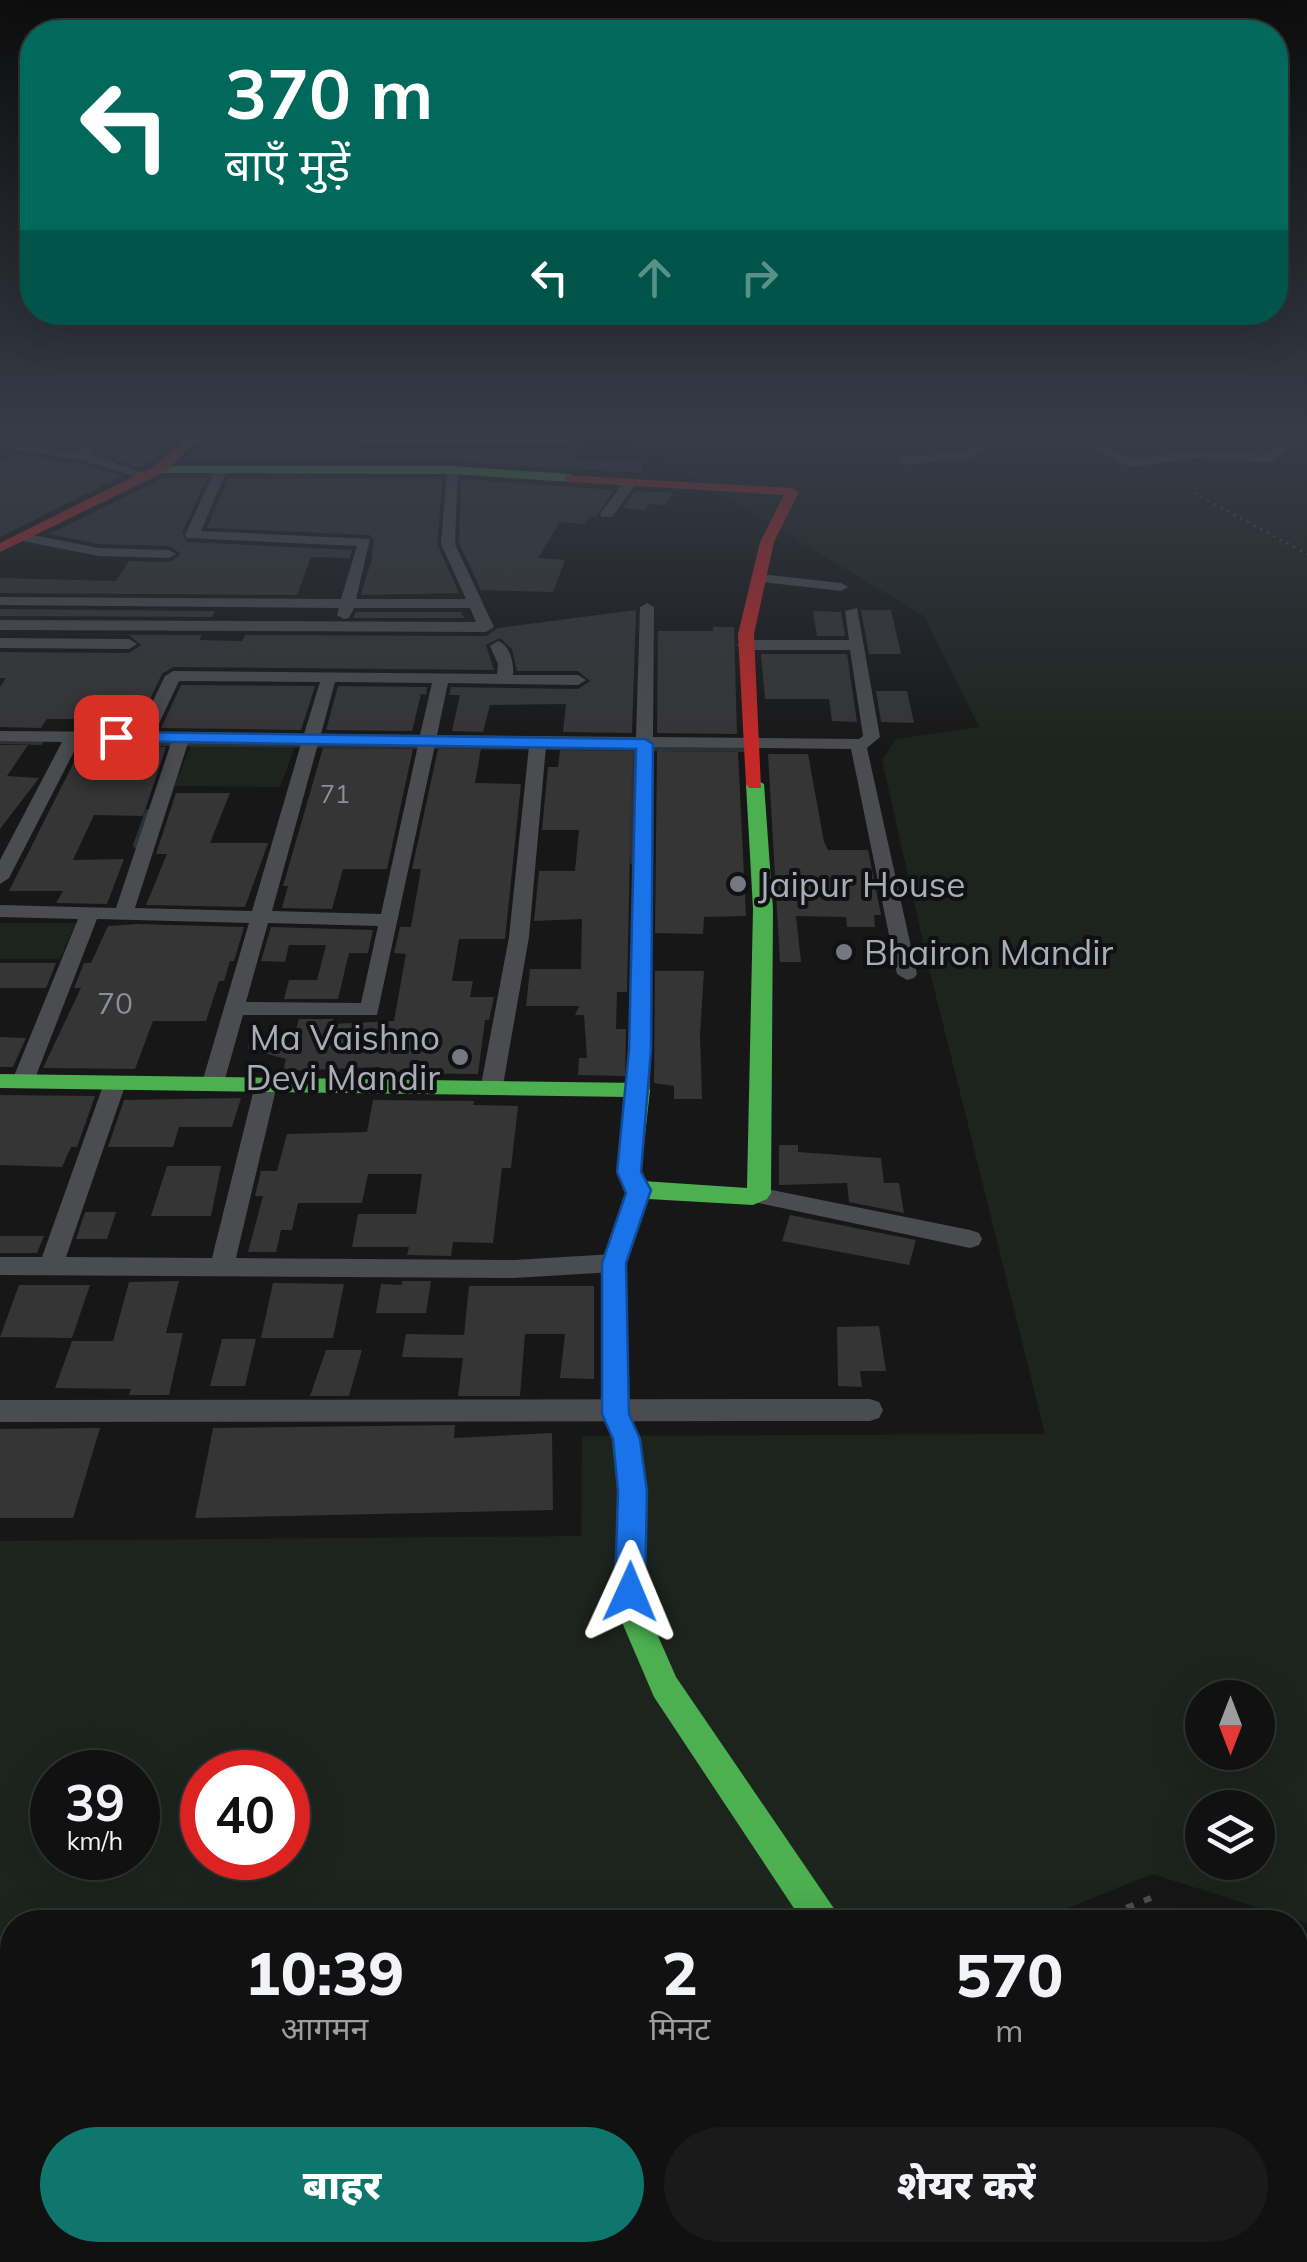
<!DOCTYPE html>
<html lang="hi">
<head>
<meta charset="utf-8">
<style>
  :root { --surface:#111; --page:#1a1a1a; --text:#f1f3f6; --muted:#9c9d9f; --line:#303131; --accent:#0f766e }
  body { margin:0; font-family:Mulish,"Noto Sans Devanagari",sans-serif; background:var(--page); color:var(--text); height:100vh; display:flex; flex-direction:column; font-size:38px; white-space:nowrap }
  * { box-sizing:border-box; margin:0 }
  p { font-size:32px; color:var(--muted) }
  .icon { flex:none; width:55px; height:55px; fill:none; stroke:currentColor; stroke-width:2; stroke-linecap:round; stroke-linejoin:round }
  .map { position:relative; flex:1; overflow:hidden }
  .drawer { position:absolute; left:0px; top:1910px; width:1308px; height:352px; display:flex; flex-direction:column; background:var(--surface); border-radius:40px 40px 0 0; box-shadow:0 10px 40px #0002,0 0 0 2px var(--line) }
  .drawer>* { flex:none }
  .banner { position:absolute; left:20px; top:20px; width:1268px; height:305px; border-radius:40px; box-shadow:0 10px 40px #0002,0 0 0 2px var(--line); background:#00695c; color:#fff; overflow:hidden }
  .needle { width:65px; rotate:180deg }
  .buttons { position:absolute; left:1185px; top:1680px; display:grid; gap:20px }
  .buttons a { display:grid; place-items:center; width:90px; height:90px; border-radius:50%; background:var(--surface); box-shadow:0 10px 40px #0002,0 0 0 2px var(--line); font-size:50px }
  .speed { position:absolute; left:30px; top:1750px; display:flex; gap:20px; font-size:50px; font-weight:700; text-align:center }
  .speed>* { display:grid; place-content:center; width:130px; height:130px; border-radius:50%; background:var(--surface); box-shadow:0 10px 40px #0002,0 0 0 2px var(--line); line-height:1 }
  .speed small { font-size:25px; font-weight:400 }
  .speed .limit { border:15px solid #d22; background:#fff; color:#111 }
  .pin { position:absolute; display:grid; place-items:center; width:85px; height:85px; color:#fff; margin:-42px; border-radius:20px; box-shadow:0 5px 15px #0006 }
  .me { position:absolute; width:110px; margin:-55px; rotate:1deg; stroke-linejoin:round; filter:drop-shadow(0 0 8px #0008) }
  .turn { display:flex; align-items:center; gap:35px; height:210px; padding:0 40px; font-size:45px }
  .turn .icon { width:130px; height:130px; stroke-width:2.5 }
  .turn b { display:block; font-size:70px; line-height:85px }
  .lanes { display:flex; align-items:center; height:95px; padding:0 40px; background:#0003; justify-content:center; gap:50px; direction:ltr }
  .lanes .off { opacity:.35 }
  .eta { display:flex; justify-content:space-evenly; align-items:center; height:170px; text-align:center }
  .eta b { font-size:60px; font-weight:800; line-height:70px }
  .cta { display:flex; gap:20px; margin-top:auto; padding:20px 40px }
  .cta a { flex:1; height:115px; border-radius:60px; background:var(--accent); color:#fff; font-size:40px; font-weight:800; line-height:115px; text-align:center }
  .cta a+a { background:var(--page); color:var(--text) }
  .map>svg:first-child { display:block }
  .green { fill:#1d241e; fill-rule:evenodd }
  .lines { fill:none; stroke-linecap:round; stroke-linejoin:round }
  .stream { stroke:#2a3239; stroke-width:6 }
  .building { fill:#353536 }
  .path-far1 { stroke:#4d4e52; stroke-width:2.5; stroke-dasharray:2.5 5; stroke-linecap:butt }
  .path { stroke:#4d4e52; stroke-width:6; stroke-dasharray:8 11; stroke-linecap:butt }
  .street { fill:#4b4c50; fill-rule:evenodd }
  .fast { fill:#4caf50; fill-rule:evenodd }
  .jam { fill:#c62828; fill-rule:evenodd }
  .route { fill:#1a73e8; stroke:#114b97; stroke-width:2.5 }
  .poi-dot { fill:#757880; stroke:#111113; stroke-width:4 }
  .labels { text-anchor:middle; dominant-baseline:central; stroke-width:8; stroke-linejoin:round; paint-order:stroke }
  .far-number-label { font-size:25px; fill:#8b8f98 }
  .number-label { font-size:30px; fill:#8b8f98 }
  .poi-label { font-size:35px; fill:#a8adb8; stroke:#111113; text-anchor:start }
</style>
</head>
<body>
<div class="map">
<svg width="1307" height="2262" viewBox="0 0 1307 2262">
  <rect width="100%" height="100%" fill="#171717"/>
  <g class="green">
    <path d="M621,434h686v1489l-155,-49 -119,48h-1021v328h240l-23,10 -31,2h-198v-721l581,-5 1,-100 463,-2 -118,-474 -45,-200 14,-21 83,-12 -55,-111zM1202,1698h56v54h-56zM52,1772h86v86h-86zM202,1772h86v86h-86zM1202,1808h56v54h-56z"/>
    <path d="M191,746h104l-15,41 -106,-1z"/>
    <path d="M0,923h76l-16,36h-60z"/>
  </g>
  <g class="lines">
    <g class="stream">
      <path d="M135,734l11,-25"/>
      <path d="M0,741l40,1"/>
      <path d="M149,743l596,6"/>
      <path d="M136,845l12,-33"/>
      <path d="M633,862l1,-113"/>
    </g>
  </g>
  <g class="building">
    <path d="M0,434h85l-9,14 -55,-6 -9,6 -12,-3z"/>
    <path d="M106,434h42l-8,8 30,3 -30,23 -45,-16z"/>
    <path d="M572,443l5,2 -3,16 70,1 -4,11 -187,-12 -269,-1 13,-12 12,-2 354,3z"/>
    <path d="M17,454l63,10 42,12 -122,61v-74z"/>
    <path d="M164,478h43l-25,55 5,9 165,8 -2,8 -39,-1 -14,38 -297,-2v-15l116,3 13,-20 40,1 9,-5 2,-4 -11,-7 -70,-2 -50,-10z"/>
    <path d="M228,478l215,1 -6,65 22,49 -98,2 11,-37 2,-18 -4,-5 -163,-7z"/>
    <path d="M461,479l153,11 -18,27 -6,-1 -5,8 -25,-2 -22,36 27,2 -12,32 -72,-2 -22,-47z"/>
    <path d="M635,491l37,2 -6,12 -17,-1 -4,6 -22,-2z"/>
    <path d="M0,609l215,2 -3,6 -212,-1z"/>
    <path d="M636,610l-4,123 -69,-1 3,-28 -76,1 -7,27 -31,-1 8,-36h-11l2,-8 127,2 12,-8 -12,-10h-61l-5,-22 -12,-11 -14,7 8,25 -321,-3 -11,7 -26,54h-48l4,-9h-45l-6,9 -41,-1v-40l6,-9h-6v-26l129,1 12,-8 -12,-10 -129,-1 202,1 -3,5 43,1 3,-6 241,1 12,-8z"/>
    <path d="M861,610h30l10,44h-32z"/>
    <path d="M813,611l28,1 4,24h-28z"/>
    <path d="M356,612h105l3,6h-111z"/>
    <path d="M713,627h21l3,107 -80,-1 1,-102h55z"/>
    <path d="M761,654h86l10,68 -25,-1 -3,-22h-64z"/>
    <path d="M181,685l134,1 -14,44 -140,-2z"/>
    <path d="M338,686l89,1 -1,8 -5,-1 -9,37 -86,-1z"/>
    <path d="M876,691h31l7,32 -33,-1z"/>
    <path d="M0,745h28l-21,31 32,2 -39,51z"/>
    <path d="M82,746l84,1 -23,69 -49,-1 -21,45 51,-1 -17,45 -51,-1 7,-12h-54z"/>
    <path d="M323,748l90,1 -26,120h-44l-11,40 -50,-1 6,-22h-5z"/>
    <path d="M438,749h43l-6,34 46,1 -16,155h-46l-7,42h21l-3,16h24l-5,23h-4l-7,54 -99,-1 1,-6 -97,4 3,-12 -38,-10 1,-6h43l7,-24h34l-1,5 62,-3 12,-67 -12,-1 6,-26h11l10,-58h-9z"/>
    <path d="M560,750l72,1 -5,241h-10l-1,37h10l-1,47 -47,-1 1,-17h8l-3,-43h-9l4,-9h-53l4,-37h51l1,-50 -48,2 5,-50h36l4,-41h-37l6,-63h10z"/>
    <path d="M657,751l81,1 8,164 -42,1 -1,17 -48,-1z"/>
    <path d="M768,754h40l16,88 4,8h40l13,65h-7l1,12h-28l-1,-10 -50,-1 5,46h-21z"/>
    <path d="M176,793h54l-20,50h58l-23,64 -99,-2 21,-51h-11z"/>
    <path d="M138,924l106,3 -10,34h-4l-6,20h-5l-13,40h-53l-18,48 -92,-1 38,-80h-7l10,-25h7l17,-37z"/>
    <path d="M271,927l102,3 -5,23h-19l-11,46h-54l5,-19h28l9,-35h-37l-4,17 -24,-1z"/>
    <path d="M0,963h56l-10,25h-46z"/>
    <path d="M655,971h49l-4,63 2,65h-28v-13l-20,-3z"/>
    <path d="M0,1037l26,1 -13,29h-13z"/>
    <path d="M0,1095l95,1 -18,51h-6l-9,20 -62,-2z"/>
    <path d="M241,1098l-9,29h-53l-6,20h-65l16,-47z"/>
    <path d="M373,1100l101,1 -1,4 45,1 -7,62h-9l-9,75 -40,-1 -2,14 -44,-1 2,-8h-57l6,-33h58l6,-40h-54l-6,29h-64l-6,27h-11l-5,22h-28l15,-56h-8l6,-25h16l10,-37 80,-2z"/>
    <path d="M779,1145h19v7l83,6 3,25h15l5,30 -55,-11 -2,-19 -68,2z"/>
    <path d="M167,1166h54l-10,50h-60z"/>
    <path d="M85,1212h31l-9,27h-31z"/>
    <path d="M790,1215l126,25 -7,25 -127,-24z"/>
    <path d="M0,1236h44l-7,17h-37z"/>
    <path d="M179,1281l-13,52h17l-14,62h-40l2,-6 -76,-1 17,-47h41l16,-59z"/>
    <path d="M402,1281h29l-5,32h-50l5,-29 21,1z"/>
    <path d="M273,1283l71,1 -11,54h-72z"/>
    <path d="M19,1285h71l-18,53 -72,-1z"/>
    <path d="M469,1286h125v93l-34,-1 5,-44h-40l-5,62h-62l5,-38 -61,-1 4,-23 58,1z"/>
    <path d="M879,1326l7,45h-26l2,16 -24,-1 -1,-59z"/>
    <path d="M222,1339h34l-11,47h-35z"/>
    <path d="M326,1350h36l-13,46h-39z"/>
    <path d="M455,1425l-1,13 98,-5 1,77 -358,8 18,-90z"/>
    <path d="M100,1428l-27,90h-73v-89z"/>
  </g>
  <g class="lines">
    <path class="path-far1" d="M1194,493l113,61"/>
    <g class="path">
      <path d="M1091,1922l60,-24"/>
      <path d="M279,2262l29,-12"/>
    </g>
    <g class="street">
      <path d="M90,434h12l-13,20 64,22 -6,4 -66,-20 -66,-10 6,-4 57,6z"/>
      <path d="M994,434h15l-38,24 -68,7 -6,-4 6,-4 61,-5z"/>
      <path d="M1067,434h16l49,25 66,-9 69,5 7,-7 -4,-14h12l5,15 -17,14 -72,-5 -68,9z"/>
      <path d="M193,435l370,2 6,4 -6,4 -374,-3 -2,-3z"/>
      <path d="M222,464l6,4 -27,63 169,8 -14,60h110l-25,-55 6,-74 11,-3 -3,77 39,83 -8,5 -486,-2v-10l476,2 -6,-14h-116l-5,10 -5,1 -7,-4 2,-7 -339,-3v-8l341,2 16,-53 -170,-8 -2,-3 31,-67z"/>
      <path d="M627,478l11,3 -26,36h-10l-2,-3z"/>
      <path d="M22,533l77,15 70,2 7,4 -7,4 -70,-2 -82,-16v-6z"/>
      <path d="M759,574l82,9 7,4 -7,4 -87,-10v-6z"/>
      <path d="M647,603l7,4 -1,130 206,2 4,-3 -13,-86h-105l-8,-5 8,-5h104l-4,-29 12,-3 23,129 -13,11 50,226 -3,4 -7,2 -10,-6 -46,-225 -198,-2 -3,343 -3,5h-16l-3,-5 8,-343 -90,-1 -17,191 -26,148 -3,5h-16l-3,-5 28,-148 20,-191 -94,-1 -58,270h-134l-20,71 -3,5h-16l-3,-5 48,-163 -152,-4 -63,162 -3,5h-16l-3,-5 66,-162 -78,-2v-12l116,3 55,-165 -92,-1 -70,136 -9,6v-24l62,-118 -62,-1v-10l138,1 27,-56 8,-5 324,3 1,-10 -8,-18 8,-5c12,4 16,22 15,34h65l8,5 -8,5 -130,-2 -11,52 199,2 4,-130zM179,681l141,1 -16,52 -149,-2zM335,682l97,1 -12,52 -99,-1zM188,743l113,1 -49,167 -117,-3zM318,744l100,1 -37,169 -109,-3zM268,923l110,3 -17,77 -115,-1z"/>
      <path d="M0,638l129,1 8,5 -8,5 -129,-1z"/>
      <path d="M115,1076l11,7 -60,174 146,1 43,-173 11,-7 11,7 -41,173 278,2 100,-6 9,3 3,6 -3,6 -9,3 -100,6 -514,-3v-18h42l62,-174z"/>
      <path d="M757,1187l213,43 9,3 3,6 -3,6 -9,3 -221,-47 -4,-6 4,-6z"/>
      <path d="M870,1399l9,3 4,8 -4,8 -9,3 -870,1v-22z"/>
    </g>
    <g class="fast">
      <path d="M155,466h298l117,8 6,4 -6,4 -117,-8 -293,-1 -5,-1z"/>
      <path d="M755,779l9,5 9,125 -2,284 -4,6 -14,6 -105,-6 -22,64 3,150 11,26 6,52 -1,101 6,28 25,57 159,233 5,12h-37l-149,-225 -33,-77 -6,-28 3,-101 -6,-52 -9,-26 -1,-150 24,-71 -9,-20 10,-75 -627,-9v-14l639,9 11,7 -9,82 2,9 104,7 6,-279 -7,-125z"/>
      <path d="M820,2250h38v12h-40z"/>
    </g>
    <g class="jam">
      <path d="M190,434h13l-38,38 -165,80v-9l155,-77z"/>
      <path d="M565,475l227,13 7,4 -25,50 -20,92 7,154h-12l-3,-4 -8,-150 22,-92 24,-47 -214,-13 -5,-1z"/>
    </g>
  </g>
  <linearGradient id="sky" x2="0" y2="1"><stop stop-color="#0d0d0d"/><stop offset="0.58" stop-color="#363c47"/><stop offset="1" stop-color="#363c47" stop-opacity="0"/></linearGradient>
  <rect width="1307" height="751" fill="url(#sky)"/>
  <path class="route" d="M116,732l529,7 8,5 -2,306 -10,122 10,18 -25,73 3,151 11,25 7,52 -2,101 -5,9 -10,4 -10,-4 -5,-9 3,-101 -5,-52 -11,-25v-151l24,-70 -9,-21 12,-122 7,-301 -526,-8 -3,-4z"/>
  <g class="poi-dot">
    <circle cx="738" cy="884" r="10"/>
    <circle cx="844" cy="952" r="10"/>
    <circle cx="460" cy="1057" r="10"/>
  </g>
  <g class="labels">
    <g class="far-number-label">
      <text x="335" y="793">71</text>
    </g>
    <g class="number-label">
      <text x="115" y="1003">70</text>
    </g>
    <g class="poi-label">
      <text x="758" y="884">Jaipur House</text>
      <text x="864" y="952">Bhairon Mandir</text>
      <text x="440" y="1037" text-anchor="end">Ma Vaishno<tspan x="440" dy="40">Devi Mandir</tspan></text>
    </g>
  </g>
</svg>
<div class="buttons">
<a><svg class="needle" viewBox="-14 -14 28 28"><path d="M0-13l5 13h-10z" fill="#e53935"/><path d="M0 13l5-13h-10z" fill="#9c9d9f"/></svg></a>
<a><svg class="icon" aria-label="layers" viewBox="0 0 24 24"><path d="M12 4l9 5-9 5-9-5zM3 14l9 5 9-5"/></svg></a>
</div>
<div class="speed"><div>39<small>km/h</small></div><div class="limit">40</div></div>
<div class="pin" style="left:116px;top:737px;background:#d93025"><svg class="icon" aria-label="arrive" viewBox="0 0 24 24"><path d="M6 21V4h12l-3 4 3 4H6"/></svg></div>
<svg class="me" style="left:630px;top:1592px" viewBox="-20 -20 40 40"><path d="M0-17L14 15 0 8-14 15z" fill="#1a73e8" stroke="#fff" stroke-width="4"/></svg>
<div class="banner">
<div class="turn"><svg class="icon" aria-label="left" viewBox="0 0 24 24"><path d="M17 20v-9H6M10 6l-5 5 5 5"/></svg><div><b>370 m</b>बाएँ मुड़ें</div></div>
<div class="lanes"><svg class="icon" aria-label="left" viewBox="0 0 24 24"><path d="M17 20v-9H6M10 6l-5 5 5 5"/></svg><svg class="icon off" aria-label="ahead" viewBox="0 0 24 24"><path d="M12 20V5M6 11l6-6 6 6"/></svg><svg class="icon off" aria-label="right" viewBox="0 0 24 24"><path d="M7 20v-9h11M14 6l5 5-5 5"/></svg></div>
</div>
<section class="drawer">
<div class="eta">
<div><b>10:39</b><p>आगमन</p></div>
<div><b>2</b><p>मिनट</p></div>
<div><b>570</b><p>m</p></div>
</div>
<div class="cta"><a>बाहर</a><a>शेयर करें</a></div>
</section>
</div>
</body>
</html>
